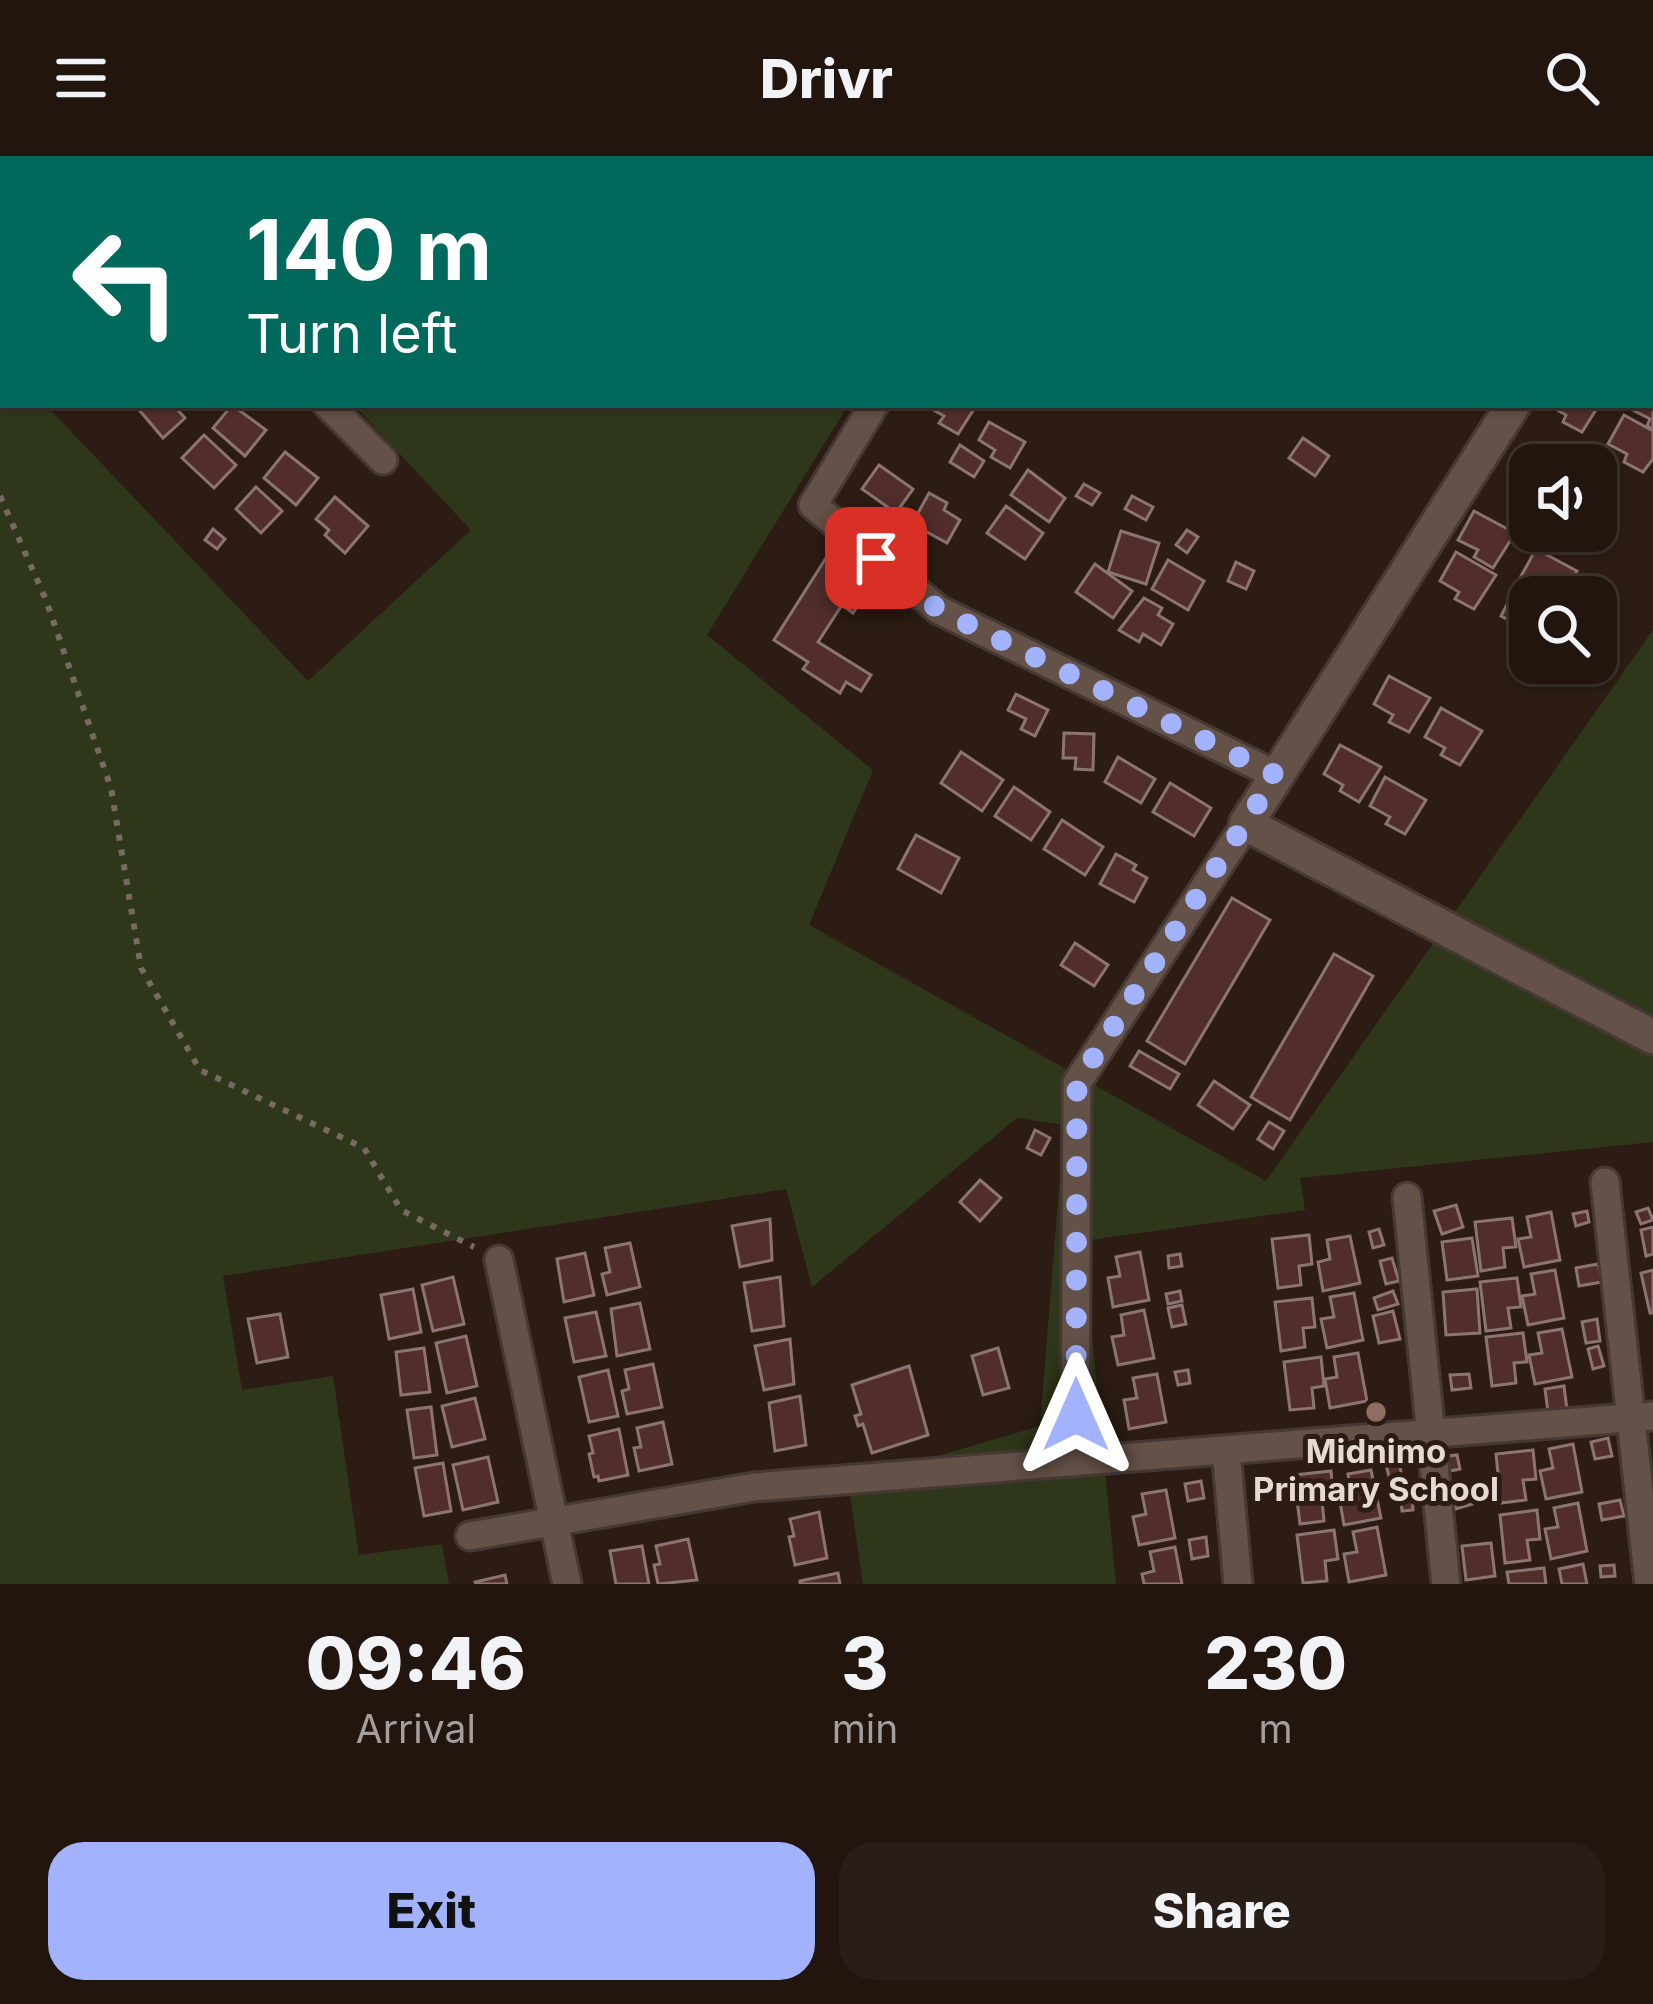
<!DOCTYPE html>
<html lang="en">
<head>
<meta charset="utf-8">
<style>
  :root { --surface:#21150e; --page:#291e17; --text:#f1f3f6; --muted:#a29f9e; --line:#3e342e; --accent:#a2b2fd }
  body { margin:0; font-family:Inter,sans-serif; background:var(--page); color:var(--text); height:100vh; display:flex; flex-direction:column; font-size:45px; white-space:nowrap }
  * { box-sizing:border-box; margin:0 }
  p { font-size:39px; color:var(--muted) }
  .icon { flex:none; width:66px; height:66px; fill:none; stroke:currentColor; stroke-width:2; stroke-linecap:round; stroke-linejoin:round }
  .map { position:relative; height:1428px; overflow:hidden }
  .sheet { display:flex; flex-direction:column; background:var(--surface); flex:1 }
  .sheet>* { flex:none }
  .hud { position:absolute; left:0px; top:0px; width:1653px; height:252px; box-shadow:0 3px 9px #0004,0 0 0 3px var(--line); background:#00695c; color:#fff; overflow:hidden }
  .fabs { position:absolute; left:1509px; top:288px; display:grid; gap:24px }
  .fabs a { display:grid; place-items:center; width:108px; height:108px; border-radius:24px; background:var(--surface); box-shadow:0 3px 9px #0004,0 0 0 3px var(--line); font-size:60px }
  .pin { position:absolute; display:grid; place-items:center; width:102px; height:102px; color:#fff; margin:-51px; border-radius:24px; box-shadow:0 6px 18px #0006 }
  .me { position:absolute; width:132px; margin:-66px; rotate:0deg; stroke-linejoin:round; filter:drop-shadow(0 0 9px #0008) }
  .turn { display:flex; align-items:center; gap:42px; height:252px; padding:0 48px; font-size:54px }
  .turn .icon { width:156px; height:156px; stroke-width:2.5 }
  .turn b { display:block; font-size:84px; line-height:102px }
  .eta { display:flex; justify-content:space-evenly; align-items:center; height:204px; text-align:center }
  .eta b { font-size:72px; font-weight:800; line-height:84px }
  .primary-button { display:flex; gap:24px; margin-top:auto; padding:24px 48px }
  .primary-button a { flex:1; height:138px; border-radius:36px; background:var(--accent); color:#111; font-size:48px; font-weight:800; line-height:138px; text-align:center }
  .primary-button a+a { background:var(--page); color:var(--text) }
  header { display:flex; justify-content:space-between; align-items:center; height:156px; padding:0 48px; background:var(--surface); font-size:54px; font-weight:800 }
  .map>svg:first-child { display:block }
  .green { fill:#2f371a }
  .building { fill:#512e2c; stroke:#8b7472; stroke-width:3 }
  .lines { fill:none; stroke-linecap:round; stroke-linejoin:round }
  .minor-casing { stroke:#463934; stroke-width:33 }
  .tertiary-casing { stroke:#463934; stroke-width:39 }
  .path { stroke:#786a62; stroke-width:6; stroke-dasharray:6 9; stroke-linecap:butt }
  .minor { stroke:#645147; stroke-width:27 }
  .tertiary { stroke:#645147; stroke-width:33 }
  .route { stroke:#a2b2fd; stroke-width:21; stroke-dasharray:0 37.8 }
  .education-dot { fill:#8d6e63; stroke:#2c1c13; stroke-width:4.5 }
  .labels { text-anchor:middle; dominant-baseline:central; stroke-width:10; stroke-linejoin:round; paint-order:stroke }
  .poi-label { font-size:33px; font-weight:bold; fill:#e5dad4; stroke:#2c1c13 }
</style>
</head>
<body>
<header><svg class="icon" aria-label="menu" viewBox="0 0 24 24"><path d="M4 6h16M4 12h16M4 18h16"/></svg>Drivr<svg class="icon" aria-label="search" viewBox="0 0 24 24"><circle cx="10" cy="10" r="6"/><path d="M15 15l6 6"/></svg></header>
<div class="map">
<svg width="1653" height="1428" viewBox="0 0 1653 1428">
  <rect width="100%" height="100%" fill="#2c1c13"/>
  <path class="green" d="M0,200l3,49h43l262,276 163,-151 -117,-125h494l-141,230 166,135 -64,155 457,256 387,-551v512l-353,36 5,32 -222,31 33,343h-253l-15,-102 192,-56 24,-301 -47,-7 -205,169 -26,-98 -563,87 19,114 91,-14 26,179 83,-11 7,40h-449z"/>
  <g class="building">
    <path d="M1650,226l3,1v46l-6,-3 3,-7 -19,-10 2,-4h17z"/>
    <path d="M135,249h38l12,13 -22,20z"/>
    <path d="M232,249l34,25 -21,26 -32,-28z"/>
    <path d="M931,249h38l5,4 -16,25 -19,-11 5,-7 -14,-8z"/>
    <path d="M1548,249h51l-17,27 -19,-10 3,-7z"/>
    <path d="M1624,259l29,16v28l-10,13 -19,-10 3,-8 -19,-10z"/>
    <path d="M989,266l36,20 -15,26 -19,-11 4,-7 -16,-10z"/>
    <path d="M204,279l32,30 -22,23 -32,-30z"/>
    <path d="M1303,282l26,18 -14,20 -26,-18z"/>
    <path d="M960,289l24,16 -10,16 -24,-15z"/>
    <path d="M285,296l33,26 -22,27 -32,-27z"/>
    <path d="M879,309l34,24 -17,24 -34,-24z"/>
    <path d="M1028,314l37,28 -16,24 -38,-27z"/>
    <path d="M1084,328l16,9 -8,12 -16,-9z"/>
    <path d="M256,331l26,24 -21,22 -25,-24z"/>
    <path d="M929,337l18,10 -3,7 16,10 -13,23 -35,-19z"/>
    <path d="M1132,340l21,11 -7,13 -21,-11z"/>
    <path d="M335,341l33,29 -23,27 -20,-18 4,-5 -13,-11z"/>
    <path d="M1006,350l37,27 -18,26 -38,-26z"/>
    <path d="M1474,355l41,22 -22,35 -19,-11 4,-7 -20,-10z"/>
    <path d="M213,373l12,10 -8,10 -12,-9z"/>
    <path d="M1187,374l11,7 -11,16 -11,-8z"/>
    <path d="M1121,375l38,12 -13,41 -38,-12z"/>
    <path d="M1536,393l41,22 -14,26h-24l-3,-2 3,-7 -19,-10z"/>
    <path d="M831,394l44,28 -22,35 -11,-8 -24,37 53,33 -10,16 -15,-9 -6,11 -37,-24 5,-7 -34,-22z"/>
    <path d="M1456,396l40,23 -22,34 -19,-10 4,-7 -19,-11z"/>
    <path d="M1168,404l36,21 -16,29 -36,-21z"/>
    <path d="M1236,406l18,9 -8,18 -18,-8z"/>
    <path d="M1095,408l37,27 -19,27 -37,-26z"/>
    <path d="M1516,431l20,10h-6v44l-14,-8 4,-7 -19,-10z"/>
    <path d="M1144,442l18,10 -4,7 15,9 -12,21 -18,-11 -4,8 -20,-12z"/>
    <path d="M1389,520l41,22 -21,34 -20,-10 4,-7 -19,-11z"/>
    <path d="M1016,538l32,16 -13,26 -14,-7 5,-10 -18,-9z"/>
    <path d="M1441,552l41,23 -22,34 -19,-10 4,-7 -20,-11z"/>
    <path d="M1064,577l30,1 -1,36 -18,-1 1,-11h-13z"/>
    <path d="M1340,589l41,22 -22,35 -19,-11 3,-6 -19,-11z"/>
    <path d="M961,596l42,28 -21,31 -41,-28z"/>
    <path d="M1118,601l37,22 -14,24 -36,-21z"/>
    <path d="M1385,621l41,23 -21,34 -19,-10 4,-7 -20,-11z"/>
    <path d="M1170,627l41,25 -17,28 -41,-24z"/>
    <path d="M1014,631l36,25 -19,28 -36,-24z"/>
    <path d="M1062,664l41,27 -18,28 -41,-26z"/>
    <path d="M916,679l43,23 -18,35 -43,-24z"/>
    <path d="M1116,698l20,11 -3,5 14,8 -13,24 -34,-18z"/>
    <path d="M1232,742l38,22 -85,144 -38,-23z"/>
    <path d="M1075,787l33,22 -14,21 -33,-21z"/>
    <path d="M1334,798l39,22 -83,144 -39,-23z"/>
    <path d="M1139,895l40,23 -9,15 -40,-23z"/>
    <path d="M1214,925l36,24 -17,24 -35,-24z"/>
    <path d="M1269,966l15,9 -11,18 -15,-10z"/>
    <path d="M1035,974l15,8 -9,17 -14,-7z"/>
    <path d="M980,1024l21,18 -21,23 -20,-19z"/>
    <path d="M1456,1049l7,22 -21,7 -8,-23z"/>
    <path d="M1648,1052l5,12 -12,4 -5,-12z"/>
    <path d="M1587,1055l2,11 -13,4 -3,-12z"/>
    <path d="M1551,1056l9,48 -36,7 -6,-28 13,-2 -4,-20z"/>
    <path d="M1512,1062l4,29 -13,1 2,19 -24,4 -6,-49z"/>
    <path d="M770,1063l2,41 -32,7 -8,-41z"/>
    <path d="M1653,1071v27l-7,2 -5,-26z"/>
    <path d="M1379,1073l5,16 -11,3 -4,-16z"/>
    <path d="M1309,1079l3,29 -13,2 2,19 -23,3 -6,-49z"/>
    <path d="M1350,1080l10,47 -37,8 -5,-29 12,-3 -3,-19z"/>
    <path d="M1472,1082l6,38 -31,4 -5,-38z"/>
    <path d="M630,1087l10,44 -33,8 -5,-21 8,-2 -5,-24z"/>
    <path d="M1140,1096l9,48 -36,7 -5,-29 12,-2 -4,-19z"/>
    <path d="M585,1097l9,42 -30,7 -7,-43z"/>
    <path d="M1180,1098l2,12 -13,2 -1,-12z"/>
    <path d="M1392,1102l7,23 -13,3 -6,-23z"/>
    <path d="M1598,1108l4,18 -23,4 -3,-18z"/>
    <path d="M1555,1114l9,48 -36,7 -6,-29 13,-2 -4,-20z"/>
    <path d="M1653,1114v43h-3l-9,-40z"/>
    <path d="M453,1121l11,47 -31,7 -11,-46z"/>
    <path d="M780,1121l4,49 -32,5 -8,-48z"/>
    <path d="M1517,1122l4,29 -13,1 3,20 -25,3 -6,-49z"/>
    <path d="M413,1133l8,43 -32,7 -8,-44z"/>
    <path d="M1477,1133l3,44 -34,2 -3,-43z"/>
    <path d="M1180,1135l2,10 -14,3 -2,-10z"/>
    <path d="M1393,1135l5,13 -20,6 -4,-12z"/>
    <path d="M1354,1137l9,47 -36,8 -6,-29 13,-2 -4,-20z"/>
    <path d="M1312,1142l3,29 -12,1 2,19 -24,4 -6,-49z"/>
    <path d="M640,1147l10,46 -33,7 -6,-47z"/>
    <path d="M1182,1149l4,19 -14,3 -4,-19z"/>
    <path d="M1144,1154l10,48 -36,7 -6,-28 12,-2 -3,-20z"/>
    <path d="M1393,1155l7,28 -21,4 -6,-27z"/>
    <path d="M596,1156l10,44 -32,6 -9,-44z"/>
    <path d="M280,1158l8,43 -31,6 -9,-44z"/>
    <path d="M1597,1163l3,22 -14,2 -4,-21z"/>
    <path d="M1562,1173l10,48 -37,7 -6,-29 13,-2 -4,-20z"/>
    <path d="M1523,1177l4,29 -13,1 2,20 -24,3 -6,-49z"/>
    <path d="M466,1180l11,50 -30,7 -11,-50z"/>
    <path d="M790,1183l4,45 -30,6 -9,-44z"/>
    <path d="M1598,1190l6,20 -11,3 -5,-20z"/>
    <path d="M424,1192l6,44 -29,3 -5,-43z"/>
    <path d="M998,1192l11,40 -26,7 -11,-39z"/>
    <path d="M1358,1197l9,48 -37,7 -5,-29 12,-2 -3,-20z"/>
    <path d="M1321,1201l3,29 -12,2 2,20 -24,2 -6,-48z"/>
    <path d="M653,1208l9,43 -35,7 -5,-23 7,-2 -4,-19z"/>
    <path d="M909,1210l19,69 -56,18 -9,-29 -5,2 -3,-10 6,-2 -9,-29z"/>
    <path d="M608,1214l10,46 -29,6 -10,-45z"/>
    <path d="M1188,1214l2,13 -12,2 -3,-13z"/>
    <path d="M1157,1218l9,48 -37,7 -5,-29 13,-2 -4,-20z"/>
    <path d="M1469,1218l2,14 -19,2 -2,-15z"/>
    <path d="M1564,1230l3,24 -19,2 -3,-23z"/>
    <path d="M800,1240l6,49 -31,6 -6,-48z"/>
    <path d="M475,1242l10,41 -33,8 -10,-41z"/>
    <path d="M431,1251l6,48 -23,3 -7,-48z"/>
    <path d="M663,1266l9,42 -33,7 -5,-23 7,-1 -4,-19z"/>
    <path d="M619,1273l9,46 -29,6 -1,-5 -4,1 -5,-23 4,-1 -4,-17z"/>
    <path d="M1608,1282l4,18 -17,3 -4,-17z"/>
    <path d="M1573,1288l9,48 -36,7 -6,-28 13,-3 -4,-19z"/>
    <path d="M1533,1294l3,29 -13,1 3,20 -25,3 -5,-49z"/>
    <path d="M1457,1299l3,14 -10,2 -3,-15z"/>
    <path d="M488,1301l10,45 -35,8 -10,-45z"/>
    <path d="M1399,1306l3,15 -12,3 -4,-15z"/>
    <path d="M443,1307l8,48 -27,5 -9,-48z"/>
    <path d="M1371,1314l10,48 -37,7 -5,-29 12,-2 -3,-20z"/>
    <path d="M1331,1315l3,29 -12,1 2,20 -24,3 -6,-49z"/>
    <path d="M1201,1325l3,17 -16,3 -3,-17z"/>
    <path d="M1471,1331l5,16 -20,6 -5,-16z"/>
    <path d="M1412,1332l1,22 -11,1 -2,-22z"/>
    <path d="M1166,1334l9,48 -36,7 -6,-28 13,-3 -4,-20z"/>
    <path d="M1620,1344l4,16 -22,4 -3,-16z"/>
    <path d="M1578,1347l9,48 -36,8 -6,-30 13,-2 -4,-19z"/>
    <path d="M1537,1354l3,29 -13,1 3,20 -25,3 -5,-48z"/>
    <path d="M819,1356l8,46 -32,7 -6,-28 5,-1 -4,-17z"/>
    <path d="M1377,1371l9,48 -37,7 -5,-28 13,-2 -4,-20z"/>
    <path d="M1334,1374l4,29 -13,2 2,20 -24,2 -6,-48z"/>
    <path d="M1206,1381l2,19 -16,3 -3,-19z"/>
    <path d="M688,1383l9,41 -39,4 -4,-19 6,-1 -4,-18z"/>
    <path d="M1491,1387l4,33 -29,4 -4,-34z"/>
    <path d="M642,1390l7,38h-33l-6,-33z"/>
    <path d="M1175,1391l7,37h-38l-2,-10 12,-3 -4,-19z"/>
    <path d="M1583,1408l4,20h-25l-3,-15z"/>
    <path d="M1614,1409l1,11 -14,1 -1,-11z"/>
    <path d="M1544,1412l2,16h-37l-2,-12z"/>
    <path d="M838,1417l2,11h-40v-3z"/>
    <path d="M505,1419l2,9h-31l-1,-2z"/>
  </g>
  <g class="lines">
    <defs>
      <g id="minor">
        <path d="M79,0l3,3"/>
        <path d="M407,0l3,3"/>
        <path d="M1386,0l5,3"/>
        <path d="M120,3l3,-3"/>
        <path d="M995,3l2,-3"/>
        <path d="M1650,157l3,2"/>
        <path d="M328,249l55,55"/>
        <path d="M874,249l-61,100 126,105 337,165"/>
        <path d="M1605,1026l44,402"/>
        <path d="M1407,1041l39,387"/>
        <path d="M499,1104l68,324"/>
        <path d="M1226,1294l12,134"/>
        <path d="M1075,1306l2,-379 169,-259"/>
        <path d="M470,1380l284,-49 899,-71"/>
      </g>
      <g id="tertiary">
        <path d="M1650,31l3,-5"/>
        <path d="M1513,249l-267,419 407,213"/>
      </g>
    </defs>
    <use href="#minor" class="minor-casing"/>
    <use href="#tertiary" class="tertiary-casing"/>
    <path class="path" d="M0,340l46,104 65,188 30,180 59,102 164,78 37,62 73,37"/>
    <use href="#minor" class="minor"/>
    <use href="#tertiary" class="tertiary"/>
  </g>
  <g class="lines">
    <path class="route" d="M876,402l63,52 337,165 -199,308 -1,332"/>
  </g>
  <circle class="education-dot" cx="1376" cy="1256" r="12"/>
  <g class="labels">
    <g class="poi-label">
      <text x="1376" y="1295">Midnimo<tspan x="1376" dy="38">Primary School</tspan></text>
    </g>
  </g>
</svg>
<div class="fabs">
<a><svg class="icon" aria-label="sound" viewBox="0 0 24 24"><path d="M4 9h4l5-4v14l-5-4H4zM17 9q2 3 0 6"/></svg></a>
<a><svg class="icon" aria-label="search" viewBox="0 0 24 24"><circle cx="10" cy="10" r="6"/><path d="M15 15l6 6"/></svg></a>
</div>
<div class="pin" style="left:876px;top:402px;background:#d93025"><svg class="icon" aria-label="arrive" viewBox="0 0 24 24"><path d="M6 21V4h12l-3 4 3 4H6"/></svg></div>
<svg class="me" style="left:1076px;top:1259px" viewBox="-20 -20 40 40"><path d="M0-17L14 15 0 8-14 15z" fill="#a2b2fd" stroke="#fff" stroke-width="4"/></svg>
<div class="hud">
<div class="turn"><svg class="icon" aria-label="left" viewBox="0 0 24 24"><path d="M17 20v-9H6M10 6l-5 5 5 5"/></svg><div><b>140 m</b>Turn left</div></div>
</div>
</div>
<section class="sheet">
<div class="eta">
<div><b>09:46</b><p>Arrival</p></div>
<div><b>3</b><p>min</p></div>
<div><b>230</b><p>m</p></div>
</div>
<div class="primary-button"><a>Exit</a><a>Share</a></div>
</section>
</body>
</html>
